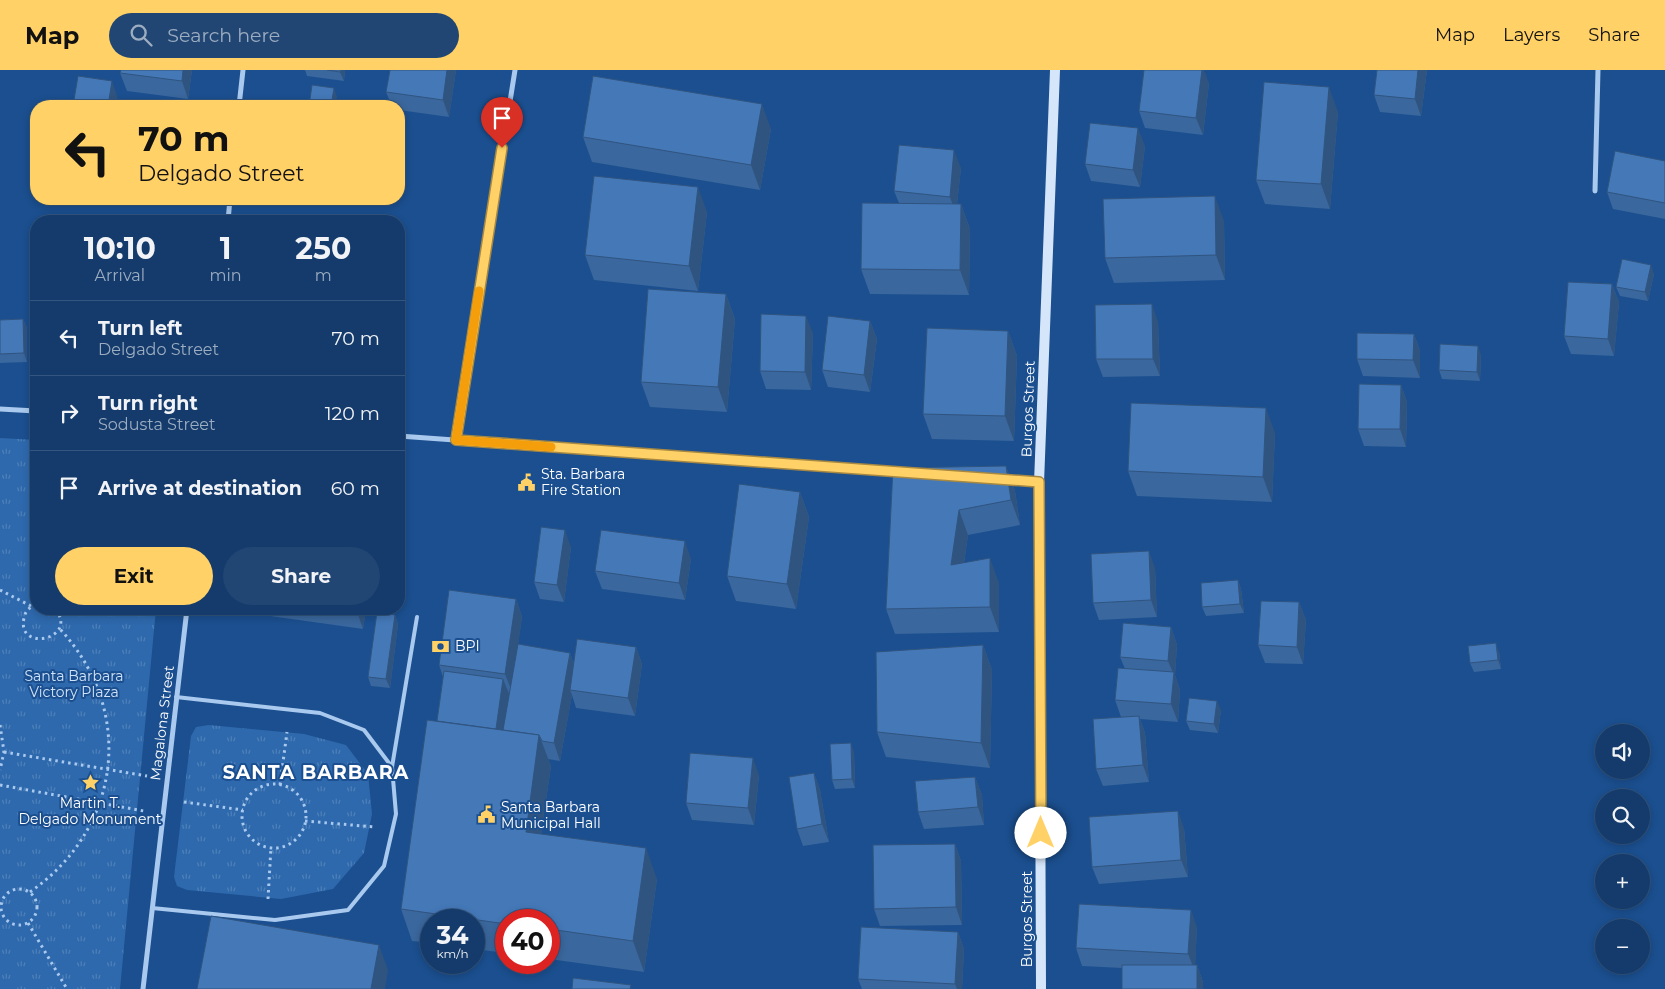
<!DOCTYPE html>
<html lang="en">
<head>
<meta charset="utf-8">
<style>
  :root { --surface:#143b6b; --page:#214673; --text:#f1f3f6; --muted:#9dadc1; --line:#33557e; --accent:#ffd166 }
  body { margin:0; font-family:Montserrat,sans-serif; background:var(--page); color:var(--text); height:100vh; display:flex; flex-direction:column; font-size:19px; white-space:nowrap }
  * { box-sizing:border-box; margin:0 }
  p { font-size:16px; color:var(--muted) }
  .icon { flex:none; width:28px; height:28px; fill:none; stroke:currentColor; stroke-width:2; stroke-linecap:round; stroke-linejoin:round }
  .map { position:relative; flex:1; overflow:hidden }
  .details { position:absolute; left:30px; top:145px; width:375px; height:400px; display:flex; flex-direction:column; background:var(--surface); border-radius:20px; box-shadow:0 2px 8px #0003,0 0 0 1px var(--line) }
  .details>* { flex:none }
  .hud { position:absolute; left:30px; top:30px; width:375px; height:105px; border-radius:20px; box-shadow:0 2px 8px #0003,0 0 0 1px var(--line); background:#ffd166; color:#111; overflow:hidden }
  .fabs { position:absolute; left:1595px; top:654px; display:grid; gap:10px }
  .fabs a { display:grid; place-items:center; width:55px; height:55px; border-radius:50%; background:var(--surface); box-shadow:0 2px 8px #0003,0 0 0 1px var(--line); font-size:25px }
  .speed { position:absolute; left:420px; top:839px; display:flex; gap:10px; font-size:25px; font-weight:700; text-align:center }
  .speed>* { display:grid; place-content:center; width:65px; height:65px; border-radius:50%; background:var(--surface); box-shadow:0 2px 8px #0003,0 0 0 1px var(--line); line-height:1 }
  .speed small { font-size:12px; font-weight:400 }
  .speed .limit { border:8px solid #d22; background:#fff; color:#111 }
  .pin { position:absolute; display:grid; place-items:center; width:42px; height:42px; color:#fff; margin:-51px -21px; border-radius:50% 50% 50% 0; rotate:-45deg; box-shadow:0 0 5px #0007 }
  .pin .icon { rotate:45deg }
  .me { position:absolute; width:55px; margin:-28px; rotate:0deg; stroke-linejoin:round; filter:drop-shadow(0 0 4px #0008) }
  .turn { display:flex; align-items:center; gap:18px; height:105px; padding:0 25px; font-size:22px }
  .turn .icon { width:65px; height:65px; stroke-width:2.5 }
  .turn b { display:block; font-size:35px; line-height:42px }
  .eta { display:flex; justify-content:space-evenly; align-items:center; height:85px; text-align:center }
  .eta b { font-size:30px; font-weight:700; line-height:35px }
  .button { display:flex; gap:10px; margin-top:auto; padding:10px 25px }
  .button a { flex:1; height:58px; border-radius:30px; background:var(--accent); color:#111; font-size:20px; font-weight:700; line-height:58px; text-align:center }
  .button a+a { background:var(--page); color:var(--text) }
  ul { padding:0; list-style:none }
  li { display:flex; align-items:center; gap:15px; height:75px; padding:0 25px; border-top:1px solid var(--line) }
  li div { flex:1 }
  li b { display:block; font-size:19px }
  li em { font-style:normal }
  header { display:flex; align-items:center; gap:30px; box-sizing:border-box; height:70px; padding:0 25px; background:var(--accent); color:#111 }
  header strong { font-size:24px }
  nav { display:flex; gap:28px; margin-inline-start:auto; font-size:18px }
  .search { width:350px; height:45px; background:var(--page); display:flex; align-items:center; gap:12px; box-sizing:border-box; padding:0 18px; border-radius:28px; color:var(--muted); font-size:19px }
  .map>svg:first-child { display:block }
  .grass { fill:url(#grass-tufts) }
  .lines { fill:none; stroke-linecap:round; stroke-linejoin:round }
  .path { stroke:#a9c9ee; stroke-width:3; stroke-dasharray:2.5 4; stroke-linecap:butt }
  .lane { stroke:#a9c9ee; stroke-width:4 }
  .street { stroke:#a9c9ee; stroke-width:5 }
  .secondary { stroke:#d6e6fa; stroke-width:10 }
  .wall { fill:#3a679d }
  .shaded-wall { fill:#305480 }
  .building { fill:#4478b7; stroke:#305480 }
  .route-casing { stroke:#a68842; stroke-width:12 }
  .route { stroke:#ffd166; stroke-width:9 }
  .slow { stroke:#f59e0b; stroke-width:9 }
  .labels { text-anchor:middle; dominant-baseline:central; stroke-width:4; stroke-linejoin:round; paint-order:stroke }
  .street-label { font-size:14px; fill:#fff; stroke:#1b4f8f }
  .poi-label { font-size:14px; fill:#fff; stroke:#1b4f8f; text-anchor:start }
  .park-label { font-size:14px; fill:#cfe3fa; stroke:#1b4f8f }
  .district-label { font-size:19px; font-weight:bold; letter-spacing:1px; fill:#fff; stroke:#1b4f8f }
</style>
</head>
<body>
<header>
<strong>Map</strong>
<div class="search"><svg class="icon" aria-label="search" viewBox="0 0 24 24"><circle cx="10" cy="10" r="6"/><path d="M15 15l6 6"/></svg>Search here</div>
<nav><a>Map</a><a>Layers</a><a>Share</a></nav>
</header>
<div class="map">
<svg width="1665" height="919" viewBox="0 0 1665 919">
  <defs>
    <pattern id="grass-tufts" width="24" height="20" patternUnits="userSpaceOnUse" patternTransform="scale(1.25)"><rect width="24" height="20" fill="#2e69ad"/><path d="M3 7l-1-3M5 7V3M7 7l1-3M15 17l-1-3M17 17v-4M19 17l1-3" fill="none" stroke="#4d80b9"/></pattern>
  </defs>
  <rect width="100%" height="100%" fill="#1b4f8f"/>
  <g class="grass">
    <path d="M0,368l36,2v169h120l-36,380h-120z"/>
    <path d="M209,655l95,9 42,11 22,29 4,40 -8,39 -31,36 -52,10 -94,-9 -10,-4 -3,-9 17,-141 5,-9z"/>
  </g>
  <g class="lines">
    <g class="path">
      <path d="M0,520l31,16"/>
      <path d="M36,534c-6,3 -11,7 -12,14 -8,35 56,21 31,-9"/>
      <path d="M0,655l4,27 -4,18"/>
      <path d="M4,682l143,24"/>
      <circle cx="274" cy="746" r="32"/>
      <path d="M0,715l144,26"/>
      <path d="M280,715l7,-53"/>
      <path d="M184,732l59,8"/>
      <path d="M305,751l70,6"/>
      <circle cx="19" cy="837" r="18"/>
      <path d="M30,822c92,-64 106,-182 29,-264"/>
      <path d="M268,829l3,-52"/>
      <path d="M28,853l39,66"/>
    </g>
    <g class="lane">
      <path d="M392,697l25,-150"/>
      <path d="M152,838l123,12 73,-10 36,-44 12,-52 -4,-47 -28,-37 -44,-17 -144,-16"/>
    </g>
    <g class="street">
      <path d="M239,36l4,-36"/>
      <path d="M1595,121l3,-121"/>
      <path d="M228,151l2,-22"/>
      <path d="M0,339l36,2"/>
      <path d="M399,366l498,36"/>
      <path d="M456,370l59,-370"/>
      <path d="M1005,410l34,3"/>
      <path d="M143,919l44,-380"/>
    </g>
    <path class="secondary" d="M1041,919l-2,-506 16,-413"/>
  </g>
  <g class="wall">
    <path d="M121,0h71l-4,29 -61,-8 -7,-18z"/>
    <path d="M305,0h40l-1,11 -37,-5z"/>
    <path d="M456,0l-7,47 -50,-7v-4h-7l-6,-14z"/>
    <path d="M1377,0h50l-6,46 -41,-4 -6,-17z"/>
    <path d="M1209,13l-6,52 -58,-7 -6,-17z"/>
    <path d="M1338,42l-8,97 -65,-5 -9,-24z"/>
    <path d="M771,59l-11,61 -168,-28 -9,-25z"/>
    <path d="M1145,76l-5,41 -49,-6 -6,-17z"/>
    <path d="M1665,91v58l-52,-10 -6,-17z"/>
    <path d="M961,98l-4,36h4l9,25 -1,66 -99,-1 -9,-25 38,-66 -5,-12z"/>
    <path d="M707,142l-9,79 -104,-11 -9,-25z"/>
    <path d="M1224,151l1,59 -111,3 -9,-25z"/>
    <path d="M1654,204l-6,27 -28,-5 -4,-9z"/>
    <path d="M1612,214l7,18 -5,54 -43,-2 -7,-18z"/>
    <path d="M726,224l9,25 -8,93 -77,-5 -9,-25z"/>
    <path d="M23,249l4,9v34l-27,1v-43z"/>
    <path d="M870,251l7,18 -7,53 -42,-5 -6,-17z"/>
    <path d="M1158,252l2,54 -57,1 -7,-18z"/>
    <path d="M1008,261l9,25 -3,85 -82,-2 -9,-25z"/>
    <path d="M813,263l-2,57 -45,-1 -6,-18z"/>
    <path d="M1414,264l6,17v27l-57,-2 -6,-17z"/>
    <path d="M1481,285l-1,26 -38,-2 -3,-9z"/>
    <path d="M1401,315l6,17 -1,45 -42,-1 -6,-17z"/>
    <path d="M1275,363l-3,69 -135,-6 -9,-25z"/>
    <path d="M1006,396l9,25 5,34 -52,10 -4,28 35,20v49l-104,2 -9,-25 7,-141z"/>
    <path d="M800,422l9,25 -13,92 -60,-8 -9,-25z"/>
    <path d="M571,477l-7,55 -24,-3 -6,-17z"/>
    <path d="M691,489l-6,41 -83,-11 -7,-18z"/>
    <path d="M1155,498l2,49 -58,3 -6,-17z"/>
    <path d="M1238,510l3,9 3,24 -38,3 -4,-9z"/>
    <path d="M516,529l6,18 -4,27 52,9 4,11 62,-17 6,17 -7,52 -59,-8 -4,-13 -12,66 -12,-2 3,7 -10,68 116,45 -13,93 -95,-13v-39h-43v33l-32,-4v-29h-43v23l-19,-2 -11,-32 36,-188 6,-44 -4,-12z"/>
    <path d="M1299,532l7,18 -3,44 -38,-1 -7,-18z"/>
    <path d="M260,539h106l-3,20 -100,-14z"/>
    <path d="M395,545l3,9 -8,64 -19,-2 -3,-9z"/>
    <path d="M1171,557l6,18 -2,30 5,15 -2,32 -38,-3 5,14 4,49 -46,4 -7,-17 25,-52 -6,-17 10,-31 -5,-12z"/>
    <path d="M983,575l9,25 -2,98 -104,-11 -9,-25z"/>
    <path d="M1499,582l2,17 -27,3 -4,-9z"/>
    <path d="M1221,640l-3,23 -28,-3 -4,-9z"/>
    <path d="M854,682l1,36 -20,1 -3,-9z"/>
    <path d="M814,703l6,17 9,52 -26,4 -6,-17z"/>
    <path d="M759,705l-5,50 -62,-5 -6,-17z"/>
    <path d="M975,707l7,18 2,30 -60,4 -6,-17z"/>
    <path d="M1184,758l4,49 -89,7 -7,-17z"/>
    <path d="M955,774l6,17 1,64 -82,1 -6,-17z"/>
    <path d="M1197,857l-2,38h2l6,17 -81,-14 -40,-2 -6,-18z"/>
    <path d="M958,862l6,17 -2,40h-100l-4,-10z"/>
  </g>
  <g class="shaded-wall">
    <path d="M183,0h9l-4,29 -6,-18z"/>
    <path d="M341,0h4l-1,11 -4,-9z"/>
    <path d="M447,0h9l-7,47 -6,-17z"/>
    <path d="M1202,0h2l5,13 -6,52 -7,-17z"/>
    <path d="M1418,0h9l-6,46 -6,-17z"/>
    <path d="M112,11l6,18 -1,7h-9z"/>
    <path d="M1329,17l9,25 -8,97 -9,-25z"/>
    <path d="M334,18l3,9 -1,9h-5z"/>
    <path d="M762,34l9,25 -11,61 -9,-25z"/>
    <path d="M1138,58l7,18 -5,41 -7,-17z"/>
    <path d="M954,80l7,18 -5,46 -6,-17z"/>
    <path d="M698,117l9,25 -9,79 -9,-25z"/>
    <path d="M1215,126l9,25 1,59 -9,-25z"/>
    <path d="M961,134l9,25 -1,66 -9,-25z"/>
    <path d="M1651,195l3,9 -6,27 -3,-9z"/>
    <path d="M1612,214l7,18 -5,54 -6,-17z"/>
    <path d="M726,224l9,25 -8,93 -9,-25z"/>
    <path d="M1152,234l6,18 2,54 -7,-17z"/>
    <path d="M806,246l7,17 -2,57 -6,-18z"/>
    <path d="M23,249l4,9v34l-3,-9z"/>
    <path d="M870,251l7,18 -7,53 -6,-17z"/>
    <path d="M1008,261l9,25 -3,85 -9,-25z"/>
    <path d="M1414,264l6,17v27l-7,-18z"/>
    <path d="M1478,276l3,9 -1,26 -3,-9z"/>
    <path d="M1401,315l6,17 -1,45 -6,-18z"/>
    <path d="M1266,338l9,25 -3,69 -9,-25z"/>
    <path d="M1006,396l9,25 5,34 -9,-25z"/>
    <path d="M800,422l9,25 -13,92 -9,-25z"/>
    <path d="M959,440l9,25 -8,55 -9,-25z"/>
    <path d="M565,460l6,17 -7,55 -7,-17z"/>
    <path d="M685,471l6,18 -6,41 -6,-17z"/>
    <path d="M1149,481l6,17 2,49 -6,-17z"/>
    <path d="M990,488l9,25v49l-9,-25z"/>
    <path d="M1238,510l3,9 3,24 -4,-9z"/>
    <path d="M516,529l6,18 -10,75 -7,-18z"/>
    <path d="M1299,532l7,18 -3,44 -6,-17z"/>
    <path d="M356,539h10l-3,20z"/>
    <path d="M395,545l3,9 -8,64 -4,-9z"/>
    <path d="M1171,557l6,18 -2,30 5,15 -2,32 -7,-18 3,-29 -6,-14z"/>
    <path d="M1496,573l3,9 2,17 -3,-9z"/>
    <path d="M983,575l9,25 -2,98 -9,-25z"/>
    <path d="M636,577l6,17 -7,52 -7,-18z"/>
    <path d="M570,583l6,17 -6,20 2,5 -12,66 -6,-18z"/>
    <path d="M503,609l7,17 -6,39 -9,2z"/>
    <path d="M1217,631l4,9 -3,23 -4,-9z"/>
    <path d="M1139,646l6,17 4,49 -6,-17z"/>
    <path d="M539,665l12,31 -14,98 -11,-32z"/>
    <path d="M851,673l3,9 1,36 -3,-9z"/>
    <path d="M753,688l6,17 -5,50 -6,-17z"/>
    <path d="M814,703l6,17 9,52 -7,-18z"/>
    <path d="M975,707l7,18 2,30 -6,-18z"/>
    <path d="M1178,741l6,17 4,49 -7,-17z"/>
    <path d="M955,774l6,17 1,64 -6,-18z"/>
    <path d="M646,778l11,31 -13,93 -11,-31z"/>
    <path d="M1191,840l6,17 -2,44 -7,-17z"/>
    <path d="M958,862l6,17 -2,40h-5l-2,-5z"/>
    <path d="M379,875l9,25 -3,19h-14z"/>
    <path d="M1197,895l6,17v7h-6z"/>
  </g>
  <g class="building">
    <path d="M121,0h62l-1,11 -62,-8z"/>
    <path d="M327,0h14l-1,2z"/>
    <path d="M390,0h57l-4,30 -57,-8z"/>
    <path d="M1144,0h58l-6,48 -57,-7z"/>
    <path d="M1377,0h41l-3,29 -41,-4z"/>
    <path d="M78,6l34,5 -4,25h-35z"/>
    <path d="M593,6l169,28 -11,61 -168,-28z"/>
    <path d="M1264,12l65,5 -8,97 -65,-4z"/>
    <path d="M312,15l22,3 -3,18h-22z"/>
    <path d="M1090,53l48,5 -5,42 -48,-6z"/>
    <path d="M899,75l55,5 -4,47 -56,-6z"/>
    <path d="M1615,81l50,10v42l-58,-11z"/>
    <path d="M594,106l104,11 -9,79 -104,-11z"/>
    <path d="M1215,126l1,59 -111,3 -2,-59z"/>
    <path d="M862,133l99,1 -1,66 -99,-1z"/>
    <path d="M1622,189l29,6 -6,27 -29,-5z"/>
    <path d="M1568,212l44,2 -4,55 -44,-3z"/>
    <path d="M648,219l78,5 -8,93 -77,-5z"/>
    <path d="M1152,234l1,55h-57l-1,-54z"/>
    <path d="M761,244l45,2 -1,56 -45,-1z"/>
    <path d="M828,246l42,5 -6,54 -42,-5z"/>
    <path d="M23,249l1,34 -24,1v-34z"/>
    <path d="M927,258l81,3 -3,85 -82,-2z"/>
    <path d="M1357,263l57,1 -1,26 -56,-1z"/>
    <path d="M1440,274l38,2 -1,26 -38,-2z"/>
    <path d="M1359,314l42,1 -1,44h-42z"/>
    <path d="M1131,333l135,5 -3,69 -135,-6z"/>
    <path d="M1006,396l5,34 -52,10 -8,55 39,-7v49l-104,2 7,-141z"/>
    <path d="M739,414l61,8 -13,92 -60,-8z"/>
    <path d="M541,457l24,3 -8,55 -23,-3z"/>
    <path d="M601,460l84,11 -6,42 -84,-12z"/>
    <path d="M1149,481l2,49 -58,3 -2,-49z"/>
    <path d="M1238,510l2,24 -38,3 -1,-24z"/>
    <path d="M449,520l67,9 -11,75 -66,-9z"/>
    <path d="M1261,531l38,1 -2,45 -39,-2z"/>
    <path d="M377,542l18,3 -9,64 -18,-2z"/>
    <path d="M1123,553l48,4 -3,34 -48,-4z"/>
    <path d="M577,569l59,8 -8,51 -58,-8z"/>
    <path d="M1496,573l2,17 -28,3 -2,-17z"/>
    <path d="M518,574l52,9 -16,90 -12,-2 -3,-6 -36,-5z"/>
    <path d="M983,575l-2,98 -104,-11 -1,-80z"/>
    <path d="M1118,598l56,4 -3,32 -56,-4z"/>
    <path d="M444,601l59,8 -7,50 -59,-8z"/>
    <path d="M1189,628l28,3 -3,23 -28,-3z"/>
    <path d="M1139,646l4,49 -47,4 -3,-50z"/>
    <path d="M427,650l112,15 -13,97 120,16 -13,93 -84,-12v-9h-43v4l-105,-15z"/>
    <path d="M851,673l1,36 -20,1 -2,-36z"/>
    <path d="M690,683l63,5 -5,50 -62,-5z"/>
    <path d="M814,703l8,51 -25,5 -8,-52z"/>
    <path d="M975,707l3,30 -60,5 -3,-31z"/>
    <path d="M1178,741l3,49 -89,7 -3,-50z"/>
    <path d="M955,774l1,63 -82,2 -1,-64z"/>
    <path d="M1079,834l112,6 -3,44 -112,-6z"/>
    <path d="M211,846l168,29 -8,44h-174z"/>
    <path d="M861,857l97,5 -3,52 -97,-5z"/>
    <rect x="1122" y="895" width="75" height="24"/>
    <path d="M573,908l58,7 -1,4h-58z"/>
  </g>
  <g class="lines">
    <defs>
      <path id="route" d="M502,78l-46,292 583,42 2,351"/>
    </defs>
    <use href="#route" class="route-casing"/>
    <use href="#route" class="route"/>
    <path class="slow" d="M479,221l-23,149 95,7"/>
  </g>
  <defs>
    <symbol id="civic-bare" viewBox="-9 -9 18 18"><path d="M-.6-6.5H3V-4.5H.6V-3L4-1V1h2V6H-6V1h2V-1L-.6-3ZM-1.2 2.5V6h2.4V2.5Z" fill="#ffd166" stroke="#1b4f8f" stroke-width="2.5" paint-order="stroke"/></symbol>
    <symbol id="bank-bare" viewBox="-9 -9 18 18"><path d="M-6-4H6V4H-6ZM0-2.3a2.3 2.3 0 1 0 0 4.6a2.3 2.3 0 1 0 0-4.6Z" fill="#ffd166" stroke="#1b4f8f" stroke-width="2.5" paint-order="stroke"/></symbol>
    <symbol id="sight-bare" viewBox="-9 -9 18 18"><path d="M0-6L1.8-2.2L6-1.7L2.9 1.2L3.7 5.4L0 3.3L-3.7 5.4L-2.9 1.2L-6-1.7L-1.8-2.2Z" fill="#ffd166" stroke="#1b4f8f" stroke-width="2.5" paint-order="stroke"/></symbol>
  </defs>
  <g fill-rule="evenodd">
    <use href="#civic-bare" x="514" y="400" width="25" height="25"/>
    <use href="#bank-bare" x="428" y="564" width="25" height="25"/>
    <use href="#sight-bare" x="78" y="700" width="25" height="25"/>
    <use href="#civic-bare" x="474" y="732" width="25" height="25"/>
  </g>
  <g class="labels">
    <g class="street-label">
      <text transform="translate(1028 339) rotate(-88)">Burgos Street</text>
      <text transform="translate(162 653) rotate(-83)">Magalona Street</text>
      <text transform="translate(1027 849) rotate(-90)">Burgos Street</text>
    </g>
    <g class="poi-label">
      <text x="541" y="404">Sta. Barbara<tspan x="541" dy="16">Fire Station</tspan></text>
      <text x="455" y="576">BPI</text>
      <text x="90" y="733" text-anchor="middle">Martin T.<tspan x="90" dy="16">Delgado Monument</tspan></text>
      <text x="501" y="737">Santa Barbara<tspan x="501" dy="16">Municipal Hall</tspan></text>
    </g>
    <g class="park-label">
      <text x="74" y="606">Santa Barbara<tspan x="74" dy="16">Victory Plaza</tspan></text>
    </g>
    <g class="district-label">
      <text x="316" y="702">SANTA BARBARA</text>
    </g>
  </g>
</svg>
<div class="fabs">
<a><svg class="icon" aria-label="sound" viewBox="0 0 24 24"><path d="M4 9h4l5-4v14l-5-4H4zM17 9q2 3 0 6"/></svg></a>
<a><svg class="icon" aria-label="search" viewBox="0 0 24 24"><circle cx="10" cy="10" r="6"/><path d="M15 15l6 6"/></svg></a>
<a>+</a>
<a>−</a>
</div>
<div class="speed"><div>34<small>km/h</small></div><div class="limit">40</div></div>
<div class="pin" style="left:502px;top:78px;background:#d93025"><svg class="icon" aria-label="arrive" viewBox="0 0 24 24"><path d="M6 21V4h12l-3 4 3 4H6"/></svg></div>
<svg class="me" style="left:1041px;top:763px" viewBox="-20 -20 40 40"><circle r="19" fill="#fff"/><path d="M0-13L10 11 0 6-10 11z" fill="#ffd166"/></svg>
<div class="hud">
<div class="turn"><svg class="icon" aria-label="left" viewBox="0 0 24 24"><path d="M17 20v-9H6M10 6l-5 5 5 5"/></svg><div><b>70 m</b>Delgado Street</div></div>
</div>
<section class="details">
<div class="eta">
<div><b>10:10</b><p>Arrival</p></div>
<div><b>1</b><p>min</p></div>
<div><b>250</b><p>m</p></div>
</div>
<ul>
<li><svg class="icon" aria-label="left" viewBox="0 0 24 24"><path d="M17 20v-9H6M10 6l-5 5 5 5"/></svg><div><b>Turn left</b><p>Delgado Street</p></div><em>70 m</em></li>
<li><svg class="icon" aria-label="right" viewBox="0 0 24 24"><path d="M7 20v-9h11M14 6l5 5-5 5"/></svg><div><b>Turn right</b><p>Sodusta Street</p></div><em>120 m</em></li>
<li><svg class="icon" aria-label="arrive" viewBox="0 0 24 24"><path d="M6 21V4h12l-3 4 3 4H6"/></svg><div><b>Arrive at destination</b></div><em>60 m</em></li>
</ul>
<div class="button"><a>Exit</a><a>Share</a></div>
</section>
</div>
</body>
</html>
